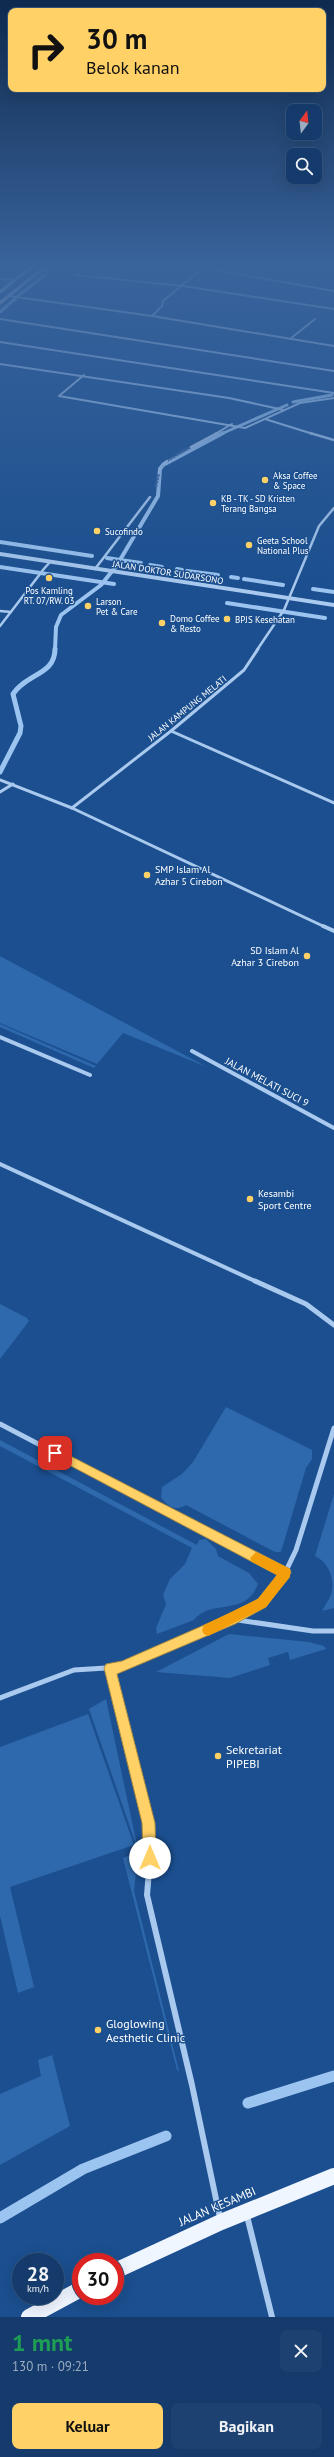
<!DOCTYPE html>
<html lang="id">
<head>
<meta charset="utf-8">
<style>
  :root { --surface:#143b6b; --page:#1d4271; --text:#f1f3f6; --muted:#9dadc1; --line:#33557e; --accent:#ffd166 }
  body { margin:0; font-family:"PT Sans",sans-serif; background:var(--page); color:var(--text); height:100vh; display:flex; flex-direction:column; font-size:15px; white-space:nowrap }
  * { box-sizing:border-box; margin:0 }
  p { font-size:13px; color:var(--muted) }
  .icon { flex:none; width:22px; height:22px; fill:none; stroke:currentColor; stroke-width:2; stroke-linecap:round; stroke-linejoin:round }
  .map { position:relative; height:2317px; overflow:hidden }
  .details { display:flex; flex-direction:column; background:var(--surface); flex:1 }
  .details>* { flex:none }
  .top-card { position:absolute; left:8px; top:8px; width:318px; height:84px; border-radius:8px; box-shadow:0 4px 16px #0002,0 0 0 1px var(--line); background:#ffd166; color:#111; overflow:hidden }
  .needle { width:26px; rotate:15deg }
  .buttons { position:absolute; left:286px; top:104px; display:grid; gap:8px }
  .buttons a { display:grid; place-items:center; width:36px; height:36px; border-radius:8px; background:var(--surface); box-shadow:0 4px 16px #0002,0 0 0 1px var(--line); font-size:20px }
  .speed { position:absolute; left:12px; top:2253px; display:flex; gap:8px; font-size:20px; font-weight:700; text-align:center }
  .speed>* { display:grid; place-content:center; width:52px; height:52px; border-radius:50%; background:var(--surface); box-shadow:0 4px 16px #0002,0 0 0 1px var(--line); line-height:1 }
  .speed small { font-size:10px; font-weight:400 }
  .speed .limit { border:6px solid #d22; background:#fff; color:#111 }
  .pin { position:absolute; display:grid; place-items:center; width:34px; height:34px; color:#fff; margin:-17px; border-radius:8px; box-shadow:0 2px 6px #0006 }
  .me { position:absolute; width:44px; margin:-22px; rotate:0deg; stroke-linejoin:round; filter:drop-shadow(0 0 3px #0008) }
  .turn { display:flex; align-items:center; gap:14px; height:84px; padding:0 12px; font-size:18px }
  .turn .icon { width:52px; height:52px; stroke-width:2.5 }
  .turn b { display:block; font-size:28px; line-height:34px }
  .round { display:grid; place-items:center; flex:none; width:42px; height:42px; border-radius:8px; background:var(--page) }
  .headline { display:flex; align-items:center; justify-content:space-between; height:68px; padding:0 12px }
  h1 { font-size:24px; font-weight:700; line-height:30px; color:#1e9e55 }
  .cta { display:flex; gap:8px; margin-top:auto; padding:8px 12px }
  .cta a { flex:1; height:46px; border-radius:8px; background:var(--accent); color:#111; font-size:16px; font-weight:700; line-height:46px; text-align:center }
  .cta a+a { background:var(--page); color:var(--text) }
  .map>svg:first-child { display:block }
  .green { fill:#2e69ad }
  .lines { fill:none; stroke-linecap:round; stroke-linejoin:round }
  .stream-far3 { stroke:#9cc4f0; stroke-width:3 }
  .stream-far2 { stroke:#9cc4f0; stroke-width:4 }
  .stream-far1 { stroke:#9cc4f0; stroke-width:5 }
  .stream { stroke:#9cc4f0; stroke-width:11 }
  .minor-tunnel-far1 { stroke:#3d69a0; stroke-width:2; stroke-dasharray:2 1; stroke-linecap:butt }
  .minor-tunnel { stroke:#3d69a0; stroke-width:2.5; stroke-dasharray:2.5 1; stroke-linecap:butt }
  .minor-far5 { stroke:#a9c9ee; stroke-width:2 }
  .minor-far4 { stroke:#a9c9ee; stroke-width:2.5 }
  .minor-far3 { stroke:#a9c9ee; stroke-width:3 }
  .minor-far2 { stroke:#a9c9ee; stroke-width:4 }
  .minor-far1 { stroke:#a9c9ee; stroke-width:5 }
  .minor { stroke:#a9c9ee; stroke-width:6 }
  .tertiary { stroke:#a9c9ee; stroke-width:4 }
  .secondary { stroke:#d6e6fa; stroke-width:3.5 }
  .primary { stroke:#f0f6ff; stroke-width:16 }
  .route { fill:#ffd166; stroke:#a68842 }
  .slow { fill:#f59e0b }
  .poi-dot { fill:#ffd166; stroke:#1b4f8f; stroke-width:1.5 }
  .labels { text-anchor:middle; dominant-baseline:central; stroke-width:3; stroke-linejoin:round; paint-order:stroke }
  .far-poi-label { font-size:9px; fill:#fff; stroke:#1b4f8f; text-anchor:start }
  .far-street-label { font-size:9px; fill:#fff; stroke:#1b4f8f }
  .poi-label { font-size:10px; fill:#fff; stroke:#1b4f8f; text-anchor:start }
  .street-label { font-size:10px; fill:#fff; stroke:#1b4f8f }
  .near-poi-label { font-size:12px; fill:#fff; stroke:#1b4f8f; text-anchor:start }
  .near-street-label { font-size:12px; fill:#fff; stroke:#1b4f8f }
</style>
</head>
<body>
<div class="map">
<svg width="334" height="2317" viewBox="0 0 334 2317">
  <rect width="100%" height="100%" fill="#1b4f8f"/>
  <g class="green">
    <path d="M0,956l207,111 -84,-34 -26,31 -97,-41z"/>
    <path d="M0,1024l96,42 -2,2 -94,-41z"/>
    <path d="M0,1304l27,14 2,3 -29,38z"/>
    <path d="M226,1407l86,43v9l-6,9 -25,84h-6l-89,-47c-11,7 -19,1 -25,-8l1,-10 20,-13 11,-12z"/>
    <path d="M0,1440l197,105 2,-5 7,-1 10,10 2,7 31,17 9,11c-13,34 -47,14 -64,36l-37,14 -1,-6 10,-24 -3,-9 7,-16 15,-15 7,-16 -192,-102z"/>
    <path d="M334,1494v114l-12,3c3,-6 9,-14 10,-20 2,-14 -4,-29 -17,-35z"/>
    <path d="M229,1634l80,8 15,4 2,3 -36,11 -2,-8 -20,6 2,7 -40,13 -74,-6z"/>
    <path d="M106,1699l32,151 -49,-141z"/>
    <path d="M88,1714l46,131 -124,42 24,100 -16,6 -18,-77v-169z"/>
    <path d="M138,1852l-4,39 45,180 -2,-1 -54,-212z"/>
    <path d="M52,2055l18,71 -70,39v-71l41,-18 -3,-16z"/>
  </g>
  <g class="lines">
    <g class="stream-far3">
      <path d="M18,296l29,-23"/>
      <path d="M0,312l16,-14"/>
      <path d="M293,402l39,-7"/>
      <path d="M221,434l66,-29"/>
    </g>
    <g class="stream-far2">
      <path d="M0,542l92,14"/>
      <path d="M107,558l13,2"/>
      <path d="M120,560l21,3"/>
      <path d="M150,565l12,2"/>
      <path d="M0,567l114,17"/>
      <path d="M177,569l5,1"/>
      <path d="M187,571l31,4"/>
      <path d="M231,577l7,1"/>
      <path d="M244,579l39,6"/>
      <path d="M313,589l21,3"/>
      <path d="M227,603l98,15"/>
      <path d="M55,650l1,-23 5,-12 40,-30 16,-20 41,-69 2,-27 3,-4 60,-32"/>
    </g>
    <path class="stream-far1" d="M0,772l20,-39 1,-7 -8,-32c14,-21 42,-19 42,-45"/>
    <g class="stream">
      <path d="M248,2103l86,-27"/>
      <path d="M0,2218l83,-49 83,-33"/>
    </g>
    <path class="minor-tunnel-far1" d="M47,272l29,3"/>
    <g class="minor-tunnel">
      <path d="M167,461l24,-14"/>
      <path d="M156,487l3,-14"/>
    </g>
    <g class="minor-far5">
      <path d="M14,264l18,2"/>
      <path d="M307,264l27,5"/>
      <path d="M40,271l7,1"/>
      <path d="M76,275l106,11"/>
      <path d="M0,279l14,1"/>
      <path d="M183,286l151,23"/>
      <path d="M9,296l143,20 182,30"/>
      <path d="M152,316l10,-10 1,-5 40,-33 131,23"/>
      <path d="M0,319l334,52"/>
      <path d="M290,339l25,-20"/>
      <path d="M0,342l334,51"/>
      <path d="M0,364l229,34 55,12"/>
      <path d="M84,375l-25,21 186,32 55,-25 34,-5"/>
      <path d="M265,419l48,15"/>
      <path d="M215,434l17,-10"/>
    </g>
    <g class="minor-far4">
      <path d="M310,433l24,7"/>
      <path d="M191,447l26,-14"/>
      <path d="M163,464l4,-3"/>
      <path d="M159,473l1,-5"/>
      <path d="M95,569l55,-72"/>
      <path d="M42,571l8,-9"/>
      <path d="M0,611l11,1"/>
      <path d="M0,626l40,-52"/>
      <path d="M257,650l27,-40 35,-84 15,-18"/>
    </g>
    <g class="minor-far3">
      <path d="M171,731l163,72"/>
      <path d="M0,780l72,28 253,119"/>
      <path d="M0,792l13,-8"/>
      <path d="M72,808l99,-77 73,-61 14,-21"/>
    </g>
    <g class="minor-far2">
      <path d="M323,926l11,5"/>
      <path d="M0,1037l90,38"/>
      <path d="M192,1051l142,77"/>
      <path d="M0,1164l257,118"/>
    </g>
    <g class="minor-far1">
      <path d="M255,1281l51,23 28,21"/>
      <path d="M0,1424l285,149"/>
      <path d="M231,1619l82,12h21"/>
      <path d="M110,1668l17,68"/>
      <path d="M0,1698l74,-28 48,-3 140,-64 23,-30 11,-23 38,-122"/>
    </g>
    <g class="minor">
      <path d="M126,1735l22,88 3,24 -4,48 45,190 28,133"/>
      <path d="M247,2216l25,101"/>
    </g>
    <path class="tertiary" d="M0,554l334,51"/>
    <g class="secondary">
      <path d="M0,292l35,-28"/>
      <path d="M0,303l48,-39"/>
    </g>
    <g class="primary">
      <path d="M115,2271l106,-49 113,-46"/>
      <path d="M29,2317l52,-28"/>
    </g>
  </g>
  <linearGradient id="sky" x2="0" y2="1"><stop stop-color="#0f2b4f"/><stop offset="0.45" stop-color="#39639b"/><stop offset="1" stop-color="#39639b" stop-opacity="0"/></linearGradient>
  <rect width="334" height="589" fill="url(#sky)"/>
  <path class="route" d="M55,1448l235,121 1,4 -25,34 -31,17 -118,50 38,149 1,35 -2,4 -4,2 -5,-2 -2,-4 -1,-35 -38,-155 2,-4 16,-3 105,-46 31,-16 19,-24 -225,-119 -2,-3z"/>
  <path class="slow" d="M256,1552l34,17v8l-24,30 -58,29 -4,-2 -2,-4 2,-5 54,-26 19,-24 -25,-13 -2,-4z"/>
  <g class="poi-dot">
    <circle cx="265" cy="480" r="4"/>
    <circle cx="213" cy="503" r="4"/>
    <circle cx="97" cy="531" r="4"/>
    <circle cx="249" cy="545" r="4"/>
    <circle cx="49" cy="578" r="4"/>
    <circle cx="88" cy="606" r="4"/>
    <circle cx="227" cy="619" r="4"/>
    <circle cx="162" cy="623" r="4"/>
    <circle cx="147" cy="875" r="4"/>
    <circle cx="307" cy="956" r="4"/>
    <circle cx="250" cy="1199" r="4"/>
    <circle cx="218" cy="1756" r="4"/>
    <circle cx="98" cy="2030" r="4"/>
  </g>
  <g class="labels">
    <g class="far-poi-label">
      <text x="273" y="475">Aksa Coffee<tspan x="273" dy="10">&amp; Space</tspan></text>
      <text x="221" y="498">KB - TK - SD Kristen<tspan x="221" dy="10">Terang Bangsa</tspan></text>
      <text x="105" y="531">Sucofindo</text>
      <text x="257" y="540">Geeta School<tspan x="257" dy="10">National Plus</tspan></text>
      <text x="49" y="590" text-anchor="middle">Pos Kamling<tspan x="49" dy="10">RT. 07/RW. 03</tspan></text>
      <text x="96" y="601">Larson<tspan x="96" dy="10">Pet &amp; Care</tspan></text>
      <text x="170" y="618">Domo Coffee<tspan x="170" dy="10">&amp; Resto</tspan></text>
      <text x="235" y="619">BPJS Kesehatan</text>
    </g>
    <g class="far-street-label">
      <text transform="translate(168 572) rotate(9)">JALAN DOKTOR SUDARSONO</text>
      <text transform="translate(187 708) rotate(-39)">JALAN KAMPUNG MELATI</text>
    </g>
    <g class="poi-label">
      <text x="155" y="869">SMP Islam Al<tspan x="155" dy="12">Azhar 5 Cirebon</tspan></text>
      <text x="299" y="950" text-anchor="end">SD Islam Al<tspan x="299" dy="12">Azhar 3 Cirebon</tspan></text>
      <text x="258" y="1193">Kesambi<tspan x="258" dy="12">Sport Centre</tspan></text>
    </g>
    <g class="street-label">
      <text transform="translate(267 1082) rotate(28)">JALAN MELATI SUCI 9</text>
    </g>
    <g class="near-poi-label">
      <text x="226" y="1749">Sekretariat<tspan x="226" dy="14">PIPEBI</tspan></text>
      <text x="106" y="2023">Gloglowing<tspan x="106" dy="14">Aesthetic Clinic</tspan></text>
    </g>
    <g class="near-street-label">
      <text transform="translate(217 2206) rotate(-23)">JALAN KESAMBI</text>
    </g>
  </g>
</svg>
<div class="buttons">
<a><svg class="needle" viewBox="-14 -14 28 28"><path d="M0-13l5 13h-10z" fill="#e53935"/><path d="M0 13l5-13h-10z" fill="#9dadc1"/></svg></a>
<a><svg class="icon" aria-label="search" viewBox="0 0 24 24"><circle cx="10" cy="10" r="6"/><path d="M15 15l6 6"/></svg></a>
</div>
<div class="speed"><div>28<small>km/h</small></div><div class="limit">30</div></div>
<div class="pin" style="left:55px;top:1453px;background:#d93025"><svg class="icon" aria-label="arrive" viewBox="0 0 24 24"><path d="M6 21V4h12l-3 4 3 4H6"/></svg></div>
<svg class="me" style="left:150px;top:1858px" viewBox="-20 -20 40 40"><circle r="19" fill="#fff"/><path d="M0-13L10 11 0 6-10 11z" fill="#ffd166"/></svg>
<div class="top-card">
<div class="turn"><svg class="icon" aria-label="right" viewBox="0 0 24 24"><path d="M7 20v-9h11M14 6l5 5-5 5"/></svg><div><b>30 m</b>Belok kanan</div></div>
</div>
</div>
<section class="details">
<div class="headline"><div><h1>1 mnt</h1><p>130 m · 09:21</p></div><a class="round"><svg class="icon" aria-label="close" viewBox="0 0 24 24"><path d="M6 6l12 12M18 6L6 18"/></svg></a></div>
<div class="cta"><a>Keluar</a><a>Bagikan</a></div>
</section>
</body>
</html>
